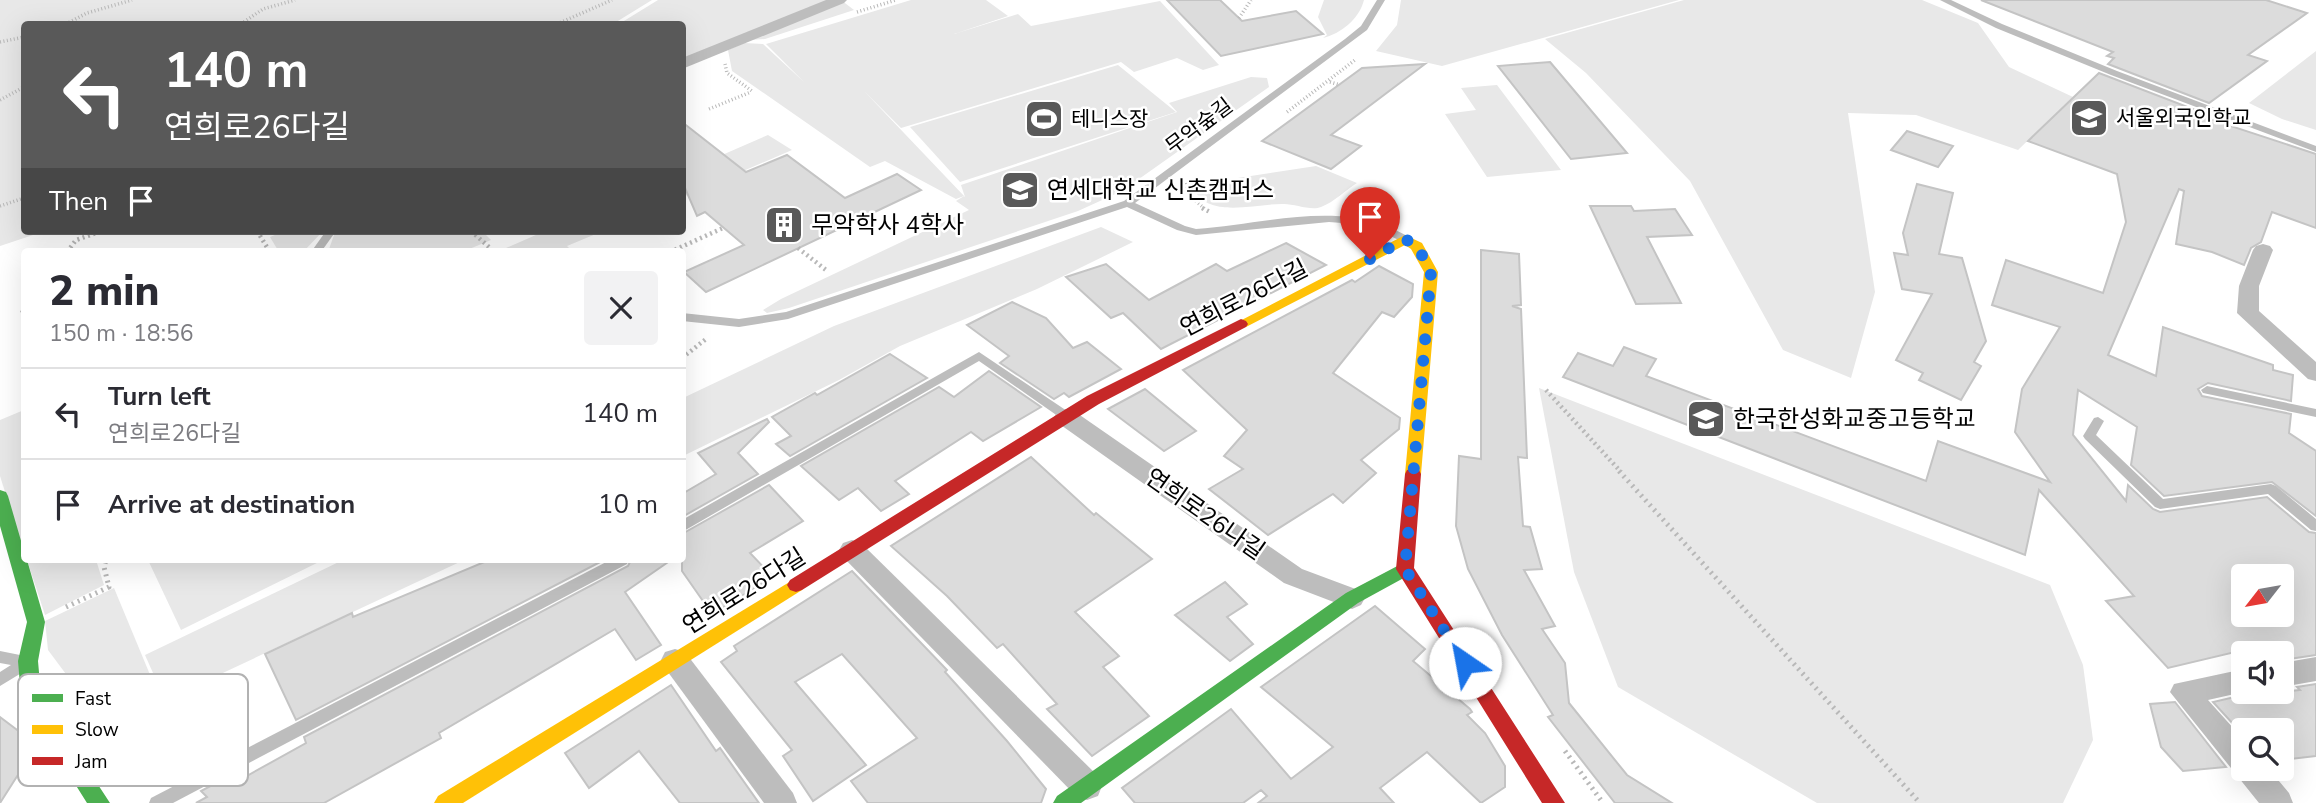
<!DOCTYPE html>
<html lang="en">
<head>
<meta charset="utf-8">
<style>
  :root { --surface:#fff; --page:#f2f2f3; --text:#2b2b33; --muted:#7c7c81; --line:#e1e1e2 }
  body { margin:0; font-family:"Nunito Sans","Noto Sans KR",sans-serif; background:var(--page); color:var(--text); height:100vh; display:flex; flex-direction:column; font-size:26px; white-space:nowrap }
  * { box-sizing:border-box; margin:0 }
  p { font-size:23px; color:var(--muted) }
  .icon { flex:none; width:38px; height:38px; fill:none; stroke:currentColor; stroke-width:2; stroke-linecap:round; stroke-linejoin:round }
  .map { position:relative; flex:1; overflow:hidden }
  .side { position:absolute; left:21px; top:248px; width:665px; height:315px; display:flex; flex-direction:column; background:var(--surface); border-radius:7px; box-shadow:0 7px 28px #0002 }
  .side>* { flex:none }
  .hud { position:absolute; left:21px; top:21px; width:665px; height:214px; border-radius:7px; box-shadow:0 7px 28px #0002; background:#595959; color:#fff; overflow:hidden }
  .needle { width:46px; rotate:239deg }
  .controls { position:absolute; left:2231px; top:564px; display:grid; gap:14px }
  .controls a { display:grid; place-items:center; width:63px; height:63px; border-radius:7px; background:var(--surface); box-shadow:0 7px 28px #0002; font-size:35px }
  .pin { position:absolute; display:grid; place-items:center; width:60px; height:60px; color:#fff; margin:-72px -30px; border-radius:50% 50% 50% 0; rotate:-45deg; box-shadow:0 0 7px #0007 }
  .pin .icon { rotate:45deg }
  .me { position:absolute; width:77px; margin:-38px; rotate:327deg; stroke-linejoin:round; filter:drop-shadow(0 0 5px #0008) }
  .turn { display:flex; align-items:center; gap:24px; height:147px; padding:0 28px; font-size:32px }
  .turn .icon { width:91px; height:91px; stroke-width:2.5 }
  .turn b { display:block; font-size:49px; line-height:60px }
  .then { display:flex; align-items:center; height:66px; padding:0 28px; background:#0003; gap:14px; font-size:26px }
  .round { display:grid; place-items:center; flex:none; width:74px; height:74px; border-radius:7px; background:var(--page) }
  .summary { display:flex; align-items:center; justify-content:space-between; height:119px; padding:0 28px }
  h1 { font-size:42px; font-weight:800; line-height:52px }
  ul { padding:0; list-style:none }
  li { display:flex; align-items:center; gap:21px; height:91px; padding:0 28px; border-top:2px solid var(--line) }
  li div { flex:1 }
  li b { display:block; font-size:26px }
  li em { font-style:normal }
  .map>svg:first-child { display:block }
  .green { fill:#e8e8e8 }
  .building { fill:#dcdcdc; stroke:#c4c4c4; stroke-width:2; fill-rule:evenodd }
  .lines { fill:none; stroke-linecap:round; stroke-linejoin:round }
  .path-far2 { stroke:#b8b8b8; stroke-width:3.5; stroke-dasharray:1 2.5; stroke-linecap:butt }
  .path-far1 { stroke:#b8b8b8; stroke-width:4.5; stroke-dasharray:2 3.5; stroke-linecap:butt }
  .path { stroke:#b8b8b8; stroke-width:5; stroke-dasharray:2 4.5; stroke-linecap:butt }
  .lane { fill:#bdbdbd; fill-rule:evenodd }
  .street { fill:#bdbdbd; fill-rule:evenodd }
  .fast { fill:#4caf50; fill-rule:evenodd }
  .slow { fill:#ffc107; fill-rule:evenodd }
  .jam { fill:#c62828; fill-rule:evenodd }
  .route { stroke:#1a73e8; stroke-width:12; stroke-dasharray:0 21.6 }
  .labels { text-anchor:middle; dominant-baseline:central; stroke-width:5; stroke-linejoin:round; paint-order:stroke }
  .far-poi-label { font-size:21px; fill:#000; stroke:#fff; text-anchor:start }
  .far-street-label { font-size:21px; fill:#000; stroke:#fff }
  .poi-label { font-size:24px; fill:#000; stroke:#fff; text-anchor:start }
  .street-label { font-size:24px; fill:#000; stroke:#fff }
  .key { fill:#fff; stroke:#b2b2b2; stroke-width:2 }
  .key-label { font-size:19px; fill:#000 }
</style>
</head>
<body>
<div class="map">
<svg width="2316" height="803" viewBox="0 0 2316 803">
  <rect width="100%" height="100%" fill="#fff"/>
  <g class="green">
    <path d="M0,0h652l-39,24h-589v207h21l-45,15z"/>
    <path d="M658,0h171l-146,61 -1,-37h-63z"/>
    <path d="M841,0l13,10 -89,29 -16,1z"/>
    <path d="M911,0h75l22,16 -54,18 64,-20 13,12 129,-25 59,64 -16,5 -26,-12 -43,14 -13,-10 -220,66 -37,-37 101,106 -4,-12 216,-73 -8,-9 82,-26 16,1 2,9 -147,104 -44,20 -289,97 -22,5 -4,-3 18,-11 188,-89 -13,-9 8,-5 -8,3 -71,-38 -15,6 -138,-96 -4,-21 16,-7 19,1 41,38 -38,-38z"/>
    <path d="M1324,0h40c-5,19 -22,33 -41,38l4,-3 -9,-18z"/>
    <path d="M1401,0h278l-237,66 -66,-15 21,-26z"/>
    <path d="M1684,0h238l56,23 31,44 64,30 -55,53 -102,-35 -68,-2 27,179 -24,86 -68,-28 -93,-169 -104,-108 -41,-34z"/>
    <path d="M2316,51v79l-34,-11 -33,-16z"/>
    <path d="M1118,65l58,47 -216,70 -50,-55z"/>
    <path d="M1497,85l64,85 -74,7 -42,-63 31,-4 -15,-22z"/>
    <path d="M768,135l24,15 -109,47v-25z"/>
    <path d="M1316,166l41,17c-11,7 -23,19 -36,24 -10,4 -26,-3 -37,-3 -29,-1 -79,17 -92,-19z"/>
    <path d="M1101,227l32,15 -96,47 -137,57 -61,34 -156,76v-58l151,-72z"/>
    <path d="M285,231h38l-20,21h-24l-9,-15z"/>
    <path d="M346,231h136l9,9 -29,12h-134l6,-17z"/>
    <path d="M545,231h58l-36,15 6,6h-76z"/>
    <path d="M1539,388l511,197 33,80 10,75 -30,63h-246l-199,-116 -44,-115z"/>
    <path d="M24,410v142l-24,-76v-56z"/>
    <path d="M27,560h69l8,25 -59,30z"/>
    <path d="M148,560h175l-142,70z"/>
    <path d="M343,560h121l-299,140 -20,-45z"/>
    <path d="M114,588l49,118 -53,27 -62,-83 -3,-29z"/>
  </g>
  <g class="building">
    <path d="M1167,0h53l22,21 54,-10 27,23 -102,22z"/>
    <path d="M1981,0h285l41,13 -59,42 19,6 -58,42 -101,-39 6,-6 -7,-2 6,-4z"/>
    <path d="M1550,62l77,91 -56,6 -73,-93z"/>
    <path d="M1425,64l-94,71 30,11 -30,23 -69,-28 100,-73z"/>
    <path d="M2099,73l99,38 -4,3 122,40v74l-44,-16 -11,30 -10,6 -7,17 -32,-13 -36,-8 8,-53 -5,-2 -71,166 48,21 7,-49 110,38v5l20,5 -2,26 -83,-18 -10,6 4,7 89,18 -2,19 27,18v65l-44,-34 -108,14 -33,-31 6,-38 -59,-37 -5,45 53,66 2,-16 25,24 7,3 107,-15 42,35 7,1v122l-34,5v-7h-20l-6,-6 -88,21 -62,-67 28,-5 -95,-106 -14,65 -462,-178 15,-24 35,13 11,-19 32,12 -10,17 280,105 12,-40 112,41 -35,-50 7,-43 38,-62 -68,-22 14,-45 97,33 23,-71 -9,-48 -89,-33zM2244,576h38v38h-38z"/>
    <path d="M682,122l64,50 41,-17 58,43 52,-24 24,16 -215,102 -22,-20 60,-27 -39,-33 -8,4 -15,-35z"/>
    <path d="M1907,131l46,15 -15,21 -47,-17z"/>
    <path d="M1917,184l36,9 -14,61 23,4 24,83 -12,21 7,4 -20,34 -42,-20 4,-7 -27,-13 36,-66 -30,-5 -8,-36 14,2 -5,-22z"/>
    <path d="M1590,206h41l3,5 41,-2 17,26 -45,2 34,66 -45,1z"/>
    <path d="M1286,243l40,22 -165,84 -38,-36 -12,5 -45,-41 40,-13 43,36 67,-36 11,7z"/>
    <path d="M1481,250l38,4 2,51 -9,1 9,3 6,149 -9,-1 5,69 7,1 12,42 -18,1 31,56 -13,3 23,34 4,40 58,72 45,28h-57l-67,-86 5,-2 -51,-80 -34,-66 -12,-43 3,-70 22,3z"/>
    <path d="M1379,266l34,18 -1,13 -18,20 -12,-5 -49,61 67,45 -1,11 -38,31 15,13 -33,30 -10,-9 -65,41 -59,-46 34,-20 -19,-13 23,-26 -64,-60 169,-90 3,2z"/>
    <path d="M1012,302l34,16 27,30 14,-6 34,27 -52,28 -5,-4 -10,6 -54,-36 9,-7 -42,-31z"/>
    <path d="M890,354l37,24 -137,78 -14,-12 15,-8 -19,-19 43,-24 2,2z"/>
    <path d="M989,371l52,36 -58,34 -12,-9 -76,49 14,13 -28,17 -23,-23 -19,12 -38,-34 138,-79 15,10z"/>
    <path d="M1145,389l51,42 -32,20 -56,-42z"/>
    <path d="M767,419l2,3 -31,31 20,21 -76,43v-23l34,-20 -18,-21z"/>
    <path d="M1031,457l63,58 2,-2 56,46 -77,53 44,44 -16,11 46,49 -57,40 -45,-47 10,-5 -54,-60 -6,4 -50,-52 -56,-50z"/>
    <path d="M769,485l34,36 -53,32 23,24 -61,37 -30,-43v-37z"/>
    <path d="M489,560h115l-308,160 -31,-66 87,-41 1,4z"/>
    <path d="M631,560h40l-46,32 36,53 -25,15 -21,-31 -176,104 2,5 -117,65h-128l11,-6 -6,-6 32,-17 3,8 70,-39 -2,-6 324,-171z"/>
    <path d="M852,571l95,99 -2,2 62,69 39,48 -5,14h-173l-17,-22 66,-43 -75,-84 -47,28 71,83 -53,36 -30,-45 9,-6 -71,-88 16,-11 -3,-5z"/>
    <path d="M1225,582l22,22 -20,13 26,27 -23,17 -55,-46z"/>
    <path d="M1375,606l50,43 -12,12 57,48 2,3 -5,3 18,18 20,33v21l-24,16 -54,-51 -47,36 14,15h-136l9,-7 -6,-6 -18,13h-108l-13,-15 109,-79 60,70 42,-32 -72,-60z"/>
    <path d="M2316,684v72l-34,4v-30h-38v6l-31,-34 26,-6 61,-6 -3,-3z"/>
    <path d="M671,685l45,66 4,-3 39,55h-79l-41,-52 -50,37 -24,-35z"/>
    <path d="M2175,702l51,65 -43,4 -22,-24 -11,-43z"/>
    <path d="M0,717l37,28 -37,58z"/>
  </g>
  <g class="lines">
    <g class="path-far2">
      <path d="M857,12l39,-12"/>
      <path d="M1239,18l12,-18"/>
      <path d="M66,24l21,-11 45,-13"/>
      <path d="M241,24l22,-15 32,-9"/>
      <path d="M557,24l55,-24"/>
      <path d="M0,42l24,-5"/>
      <path d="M725,64l2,9 25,18"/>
      <path d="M1330,82l10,3"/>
      <path d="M0,100l24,-13"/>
      <path d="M709,109l42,-17"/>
      <path d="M1287,112l68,-52"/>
      <path d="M1186,183l5,14 14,12"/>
      <path d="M0,206l24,-8"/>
    </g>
    <g class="path-far1">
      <path d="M1202,208l8,4"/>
      <path d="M257,231l13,21"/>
      <path d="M471,231l18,16"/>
      <path d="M798,248l28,22"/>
      <path d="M67,252l9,-12 26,-9"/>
      <path d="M670,252l53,-24"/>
      <path d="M22,313l2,-4"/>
      <path d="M682,358l24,-19"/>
      <path d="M1546,390l75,82"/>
    </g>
    <g class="path">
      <path d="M1619,471l301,332"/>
      <path d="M66,607l43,-20 -5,-20 2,-7"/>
      <path d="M1565,751l38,52"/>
    </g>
    <g class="lane">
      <path d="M1377,0h8l-18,30 -232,173 50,23 11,3c61,-4 129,-25 188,-4 9,3 17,8 25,12l1,2 -1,2h-8l-24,-11 -22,-6 -26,-2 -133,13 -19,-5 -50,-23 -339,112 -49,8 -57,-6v-8l57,6 47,-7 338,-111 221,-162 16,-13z"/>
      <path d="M1940,0h11l51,24 115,47 199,75v6l-205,-77 -115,-47z"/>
      <path d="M326,231h10l-15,21h-10z"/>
      <path d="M979,352l91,61 2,3 -2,3h-8l-83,-58 -297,171v-12z"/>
      <path d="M2207,386l109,23v8l-113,-24 -2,-3z"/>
      <path d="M2098,417l6,4 -8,14 67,64 108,-15 5,2 40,33v12l-5,-1 -43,-36 -108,15 -5,-2 -70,-68 -2,-3 11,-18z"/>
      <path d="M610,560h19l-2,4 -454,239h-24l2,-5z"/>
      <path d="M0,651l30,6 2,4 -4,8 -28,17v-14l11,-7 -11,-2z"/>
    </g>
    <g class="street">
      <path d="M826,0h21l-3,3 -162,66v-11z"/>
      <path d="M2263,244l7,2 3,4 -14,36v25l57,51v19l-8,-2 -71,-66 2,-27 14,-36 3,-4z"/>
      <path d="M1066,409l8,2 228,158 59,22 4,7 -4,7 -9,4 -68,-26 -226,-160 -4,-6 4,-6z"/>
      <path d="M852,540l9,3 237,233 4,10 -4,10 -11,4 -11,-4 -233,-239 -4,-7 4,-7z"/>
      <path d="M675,649l10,3 108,141 4,10h-33l-99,-135 -4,-8 4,-8z"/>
      <path d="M2316,657v24l-34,6v-24z"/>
      <path d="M2244,669v22h4l-40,9 36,40v28h24l21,25 4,10h-34l-89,-111 4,-8z"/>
    </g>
    <g class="fast">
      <path d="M0,490l6,2 2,4 16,55v9h3l18,62 -7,39 2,23 34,64 36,55h-23l-27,-43 -40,-75 -2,-24 9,-39 -27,-96z"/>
      <path d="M1405,562l6,2 3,5 -3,5 -53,29 -277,200h-28l4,-7 289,-203z"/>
    </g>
    <g class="slow">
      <path d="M1405,235l17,8 16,29 -17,202 -2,4h-12l-2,-4 19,-202 -13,-23 -6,-4 -159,82h-10l-2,-3z"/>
      <path d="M796,578l6,2 3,5 -3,5 -339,213h-29l4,-7z"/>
    </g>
    <g class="jam">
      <path d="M1241,319l5,2 2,3 -2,3 -147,77 -297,186 -6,2 -6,-2 -3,-5 3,-5 297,-184z"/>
      <path d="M1413,468l6,2 2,4 -7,94 151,235h-23l-146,-234 9,-95 2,-4z"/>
    </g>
  </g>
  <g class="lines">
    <path class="route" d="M1370,259l35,-20 12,7 14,26 -26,297 60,94"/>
  </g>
  <defs>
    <symbol id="school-square" viewBox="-11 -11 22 22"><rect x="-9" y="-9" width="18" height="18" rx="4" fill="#595959" stroke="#fff"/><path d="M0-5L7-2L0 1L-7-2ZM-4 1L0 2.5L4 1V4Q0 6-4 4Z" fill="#fff"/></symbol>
    <symbol id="stadium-square" viewBox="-11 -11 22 22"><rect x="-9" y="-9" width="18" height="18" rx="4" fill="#595959" stroke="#fff"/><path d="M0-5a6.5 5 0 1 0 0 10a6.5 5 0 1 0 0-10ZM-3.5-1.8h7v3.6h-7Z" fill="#fff"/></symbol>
    <symbol id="university-square" viewBox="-11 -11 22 22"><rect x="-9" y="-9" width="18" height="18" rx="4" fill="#595959" stroke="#fff"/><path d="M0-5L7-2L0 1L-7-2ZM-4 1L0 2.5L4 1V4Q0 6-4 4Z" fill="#fff"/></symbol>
    <symbol id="building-square" viewBox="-11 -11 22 22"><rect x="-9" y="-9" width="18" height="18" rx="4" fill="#595959" stroke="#fff"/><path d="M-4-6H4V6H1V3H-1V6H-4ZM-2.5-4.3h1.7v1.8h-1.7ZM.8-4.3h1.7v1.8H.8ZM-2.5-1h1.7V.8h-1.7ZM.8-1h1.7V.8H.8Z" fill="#fff"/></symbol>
  </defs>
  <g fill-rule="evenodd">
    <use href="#school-square" x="2067" y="96" width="44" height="44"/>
    <use href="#stadium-square" x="1022" y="97" width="44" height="44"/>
    <use href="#university-square" x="998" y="168" width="44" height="44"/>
    <use href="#building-square" x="762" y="203" width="44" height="44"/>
    <use href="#school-square" x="1684" y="397" width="44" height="44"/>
  </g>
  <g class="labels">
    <g class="far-poi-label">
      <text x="2116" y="118">서울외국인학교</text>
      <text x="1071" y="119">테니스장</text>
    </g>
    <g class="far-street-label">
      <text transform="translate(1199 126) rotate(-37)">무악숲길</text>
    </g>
    <g class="poi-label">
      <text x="1047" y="190">연세대학교 신촌캠퍼스</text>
      <text x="811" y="225">무악학사 4학사</text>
      <text x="1733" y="419">한국한성화교중고등학교</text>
    </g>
    <g class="street-label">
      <text transform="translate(1244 298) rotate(-27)">연희로26다길</text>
      <text transform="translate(1205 514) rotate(35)">연희로26나길</text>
      <text transform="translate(744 591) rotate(-32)">연희로26다길</text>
    </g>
  </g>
  <rect x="18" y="674" width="230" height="112" rx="10" class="key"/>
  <rect x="32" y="694" width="31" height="8" fill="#4caf50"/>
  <rect x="32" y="725" width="31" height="9" fill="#ffc107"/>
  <rect x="32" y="757" width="31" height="8" fill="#c62828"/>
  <g class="key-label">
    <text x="75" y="705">Fast</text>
    <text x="75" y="736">Slow</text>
    <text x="75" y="768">Jam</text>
  </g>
</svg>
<div class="controls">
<a><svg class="needle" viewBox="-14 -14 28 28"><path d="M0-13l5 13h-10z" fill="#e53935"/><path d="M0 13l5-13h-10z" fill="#7c7c81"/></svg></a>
<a><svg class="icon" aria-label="sound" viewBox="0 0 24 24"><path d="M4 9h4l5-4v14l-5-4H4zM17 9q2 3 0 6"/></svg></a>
<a><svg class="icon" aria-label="search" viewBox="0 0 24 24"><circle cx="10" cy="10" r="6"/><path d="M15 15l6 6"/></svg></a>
</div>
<div class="pin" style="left:1370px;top:259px;background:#d93025"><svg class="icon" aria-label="arrive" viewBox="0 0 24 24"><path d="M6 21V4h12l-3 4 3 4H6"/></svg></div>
<svg class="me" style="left:1465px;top:663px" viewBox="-20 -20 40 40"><circle r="19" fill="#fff"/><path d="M0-13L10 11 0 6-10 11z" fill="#1a73e8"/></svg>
<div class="hud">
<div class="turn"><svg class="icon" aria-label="left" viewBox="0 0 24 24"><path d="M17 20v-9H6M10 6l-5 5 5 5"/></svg><div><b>140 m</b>연희로26다길</div></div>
<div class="then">Then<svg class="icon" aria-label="arrive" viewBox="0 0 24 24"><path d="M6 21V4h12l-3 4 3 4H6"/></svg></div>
</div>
<section class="side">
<div class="summary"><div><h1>2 min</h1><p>150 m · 18:56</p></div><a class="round"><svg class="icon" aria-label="close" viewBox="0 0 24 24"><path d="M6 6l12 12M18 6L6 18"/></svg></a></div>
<ul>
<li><svg class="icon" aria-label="left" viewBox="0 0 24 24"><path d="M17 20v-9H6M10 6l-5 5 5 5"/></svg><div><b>Turn left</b><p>연희로26다길</p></div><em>140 m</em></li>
<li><svg class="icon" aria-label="arrive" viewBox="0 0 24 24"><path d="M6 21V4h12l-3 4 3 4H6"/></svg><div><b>Arrive at destination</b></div><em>10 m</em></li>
</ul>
</section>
</div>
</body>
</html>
